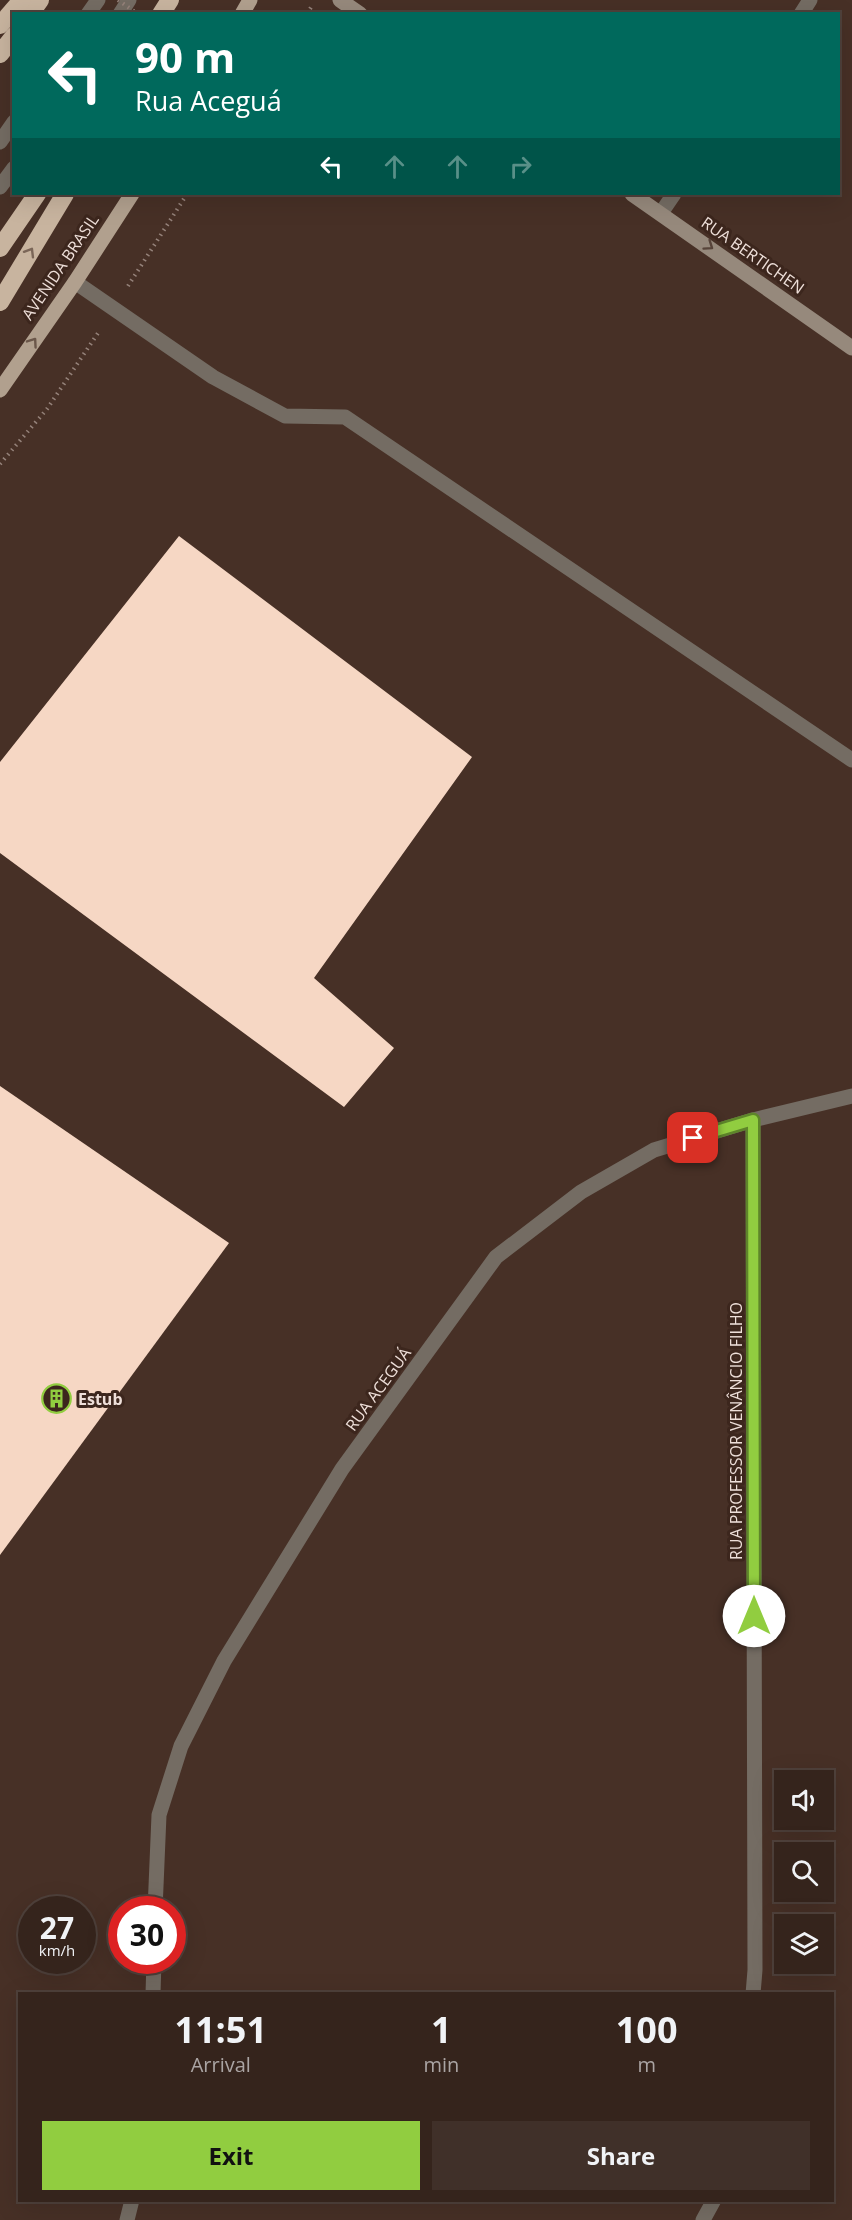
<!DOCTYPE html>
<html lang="en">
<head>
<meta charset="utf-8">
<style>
  :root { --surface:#35241c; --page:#403029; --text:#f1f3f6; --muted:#aaa4a3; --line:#4f413b; --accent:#91cd40 }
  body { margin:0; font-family:"Open Sans",sans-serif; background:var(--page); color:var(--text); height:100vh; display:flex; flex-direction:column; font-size:22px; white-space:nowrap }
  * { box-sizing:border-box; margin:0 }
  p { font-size:20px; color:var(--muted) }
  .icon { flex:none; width:33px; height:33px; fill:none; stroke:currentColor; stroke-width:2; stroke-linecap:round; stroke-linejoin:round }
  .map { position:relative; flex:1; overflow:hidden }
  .side { position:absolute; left:18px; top:1992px; width:816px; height:210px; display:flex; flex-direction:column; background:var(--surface); border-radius:0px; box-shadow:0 6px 24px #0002,0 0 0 2px var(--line) }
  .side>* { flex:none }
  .top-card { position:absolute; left:12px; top:12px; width:828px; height:183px; border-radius:0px; box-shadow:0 6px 24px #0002,0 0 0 2px var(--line); background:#00695c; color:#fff; overflow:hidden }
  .tools { position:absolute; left:774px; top:1770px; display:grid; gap:12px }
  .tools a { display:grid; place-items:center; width:60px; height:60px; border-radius:0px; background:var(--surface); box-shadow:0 6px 24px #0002,0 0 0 2px var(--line); font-size:30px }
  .speed { position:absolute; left:18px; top:1896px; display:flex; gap:12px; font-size:30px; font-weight:700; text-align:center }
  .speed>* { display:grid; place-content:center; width:78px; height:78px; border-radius:50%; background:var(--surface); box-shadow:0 6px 24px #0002,0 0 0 2px var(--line); line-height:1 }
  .speed small { font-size:15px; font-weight:400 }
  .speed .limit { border:9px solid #d22; background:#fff; color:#111 }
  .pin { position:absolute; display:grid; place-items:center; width:51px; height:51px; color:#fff; margin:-26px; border-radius:12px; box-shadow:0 3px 9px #0006 }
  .me { position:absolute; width:66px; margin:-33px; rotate:0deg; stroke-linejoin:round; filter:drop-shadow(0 0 4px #0008) }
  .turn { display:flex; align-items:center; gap:21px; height:126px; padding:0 24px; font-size:27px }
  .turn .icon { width:78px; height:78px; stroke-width:2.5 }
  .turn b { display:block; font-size:42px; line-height:51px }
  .lanes { display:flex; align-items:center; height:57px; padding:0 24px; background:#0003; justify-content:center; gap:30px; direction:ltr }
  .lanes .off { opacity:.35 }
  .eta { display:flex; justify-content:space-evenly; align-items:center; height:102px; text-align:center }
  .eta b { font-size:36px; font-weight:700; line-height:42px }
  .action { display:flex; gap:12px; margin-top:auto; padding:12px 24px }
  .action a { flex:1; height:69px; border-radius:0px; background:var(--accent); color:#111; font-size:24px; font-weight:700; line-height:69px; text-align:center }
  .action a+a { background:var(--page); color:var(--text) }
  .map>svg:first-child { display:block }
  .building { fill:#f6d7c4 }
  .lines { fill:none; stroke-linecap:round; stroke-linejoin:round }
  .path { stroke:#95827a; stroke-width:4; stroke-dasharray:1.5 4.5; stroke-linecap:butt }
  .lane { stroke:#746c63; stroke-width:15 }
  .street { stroke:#746c63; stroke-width:15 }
  .secondary { stroke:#96897c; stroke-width:15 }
  .primary { stroke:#b1a08e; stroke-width:15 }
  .highway { stroke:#c8b49f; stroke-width:18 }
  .path-bridge { stroke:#95827a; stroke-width:4; stroke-dasharray:1.5 4.5; stroke-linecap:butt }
  .oneway { stroke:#57443a }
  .oneway2 { stroke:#7b6658 }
  .oneway3 { stroke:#6b574a }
  .route-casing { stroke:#5e852a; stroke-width:15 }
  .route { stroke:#91cd40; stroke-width:10 }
  .labels { text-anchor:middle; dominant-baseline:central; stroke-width:6; stroke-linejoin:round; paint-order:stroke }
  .street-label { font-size:16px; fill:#eedfd9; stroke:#3c261d }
  .poi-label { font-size:16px; font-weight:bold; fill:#eedfd9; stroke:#3c261d; text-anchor:start }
</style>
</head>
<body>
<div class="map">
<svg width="852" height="2220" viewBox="0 0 852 2220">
  <rect width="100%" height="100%" fill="#473026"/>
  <g class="building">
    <path d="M179,536l293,221 -158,221 80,70 -50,59 -344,-254v-91z"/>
    <path d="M0,1086l229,157 -229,312z"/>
  </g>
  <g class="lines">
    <g class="path">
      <path d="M307,14l6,-10"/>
      <path d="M128,286l59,-92"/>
      <path d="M0,464l47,-55 53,-79"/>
    </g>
    <g class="lane">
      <path d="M88,14l10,-14"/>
      <path d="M120,14l9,-14"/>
      <path d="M0,142l14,-20"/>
      <path d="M0,187l14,-19"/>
      <path d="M75,282l138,95 72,39 60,1 507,343"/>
    </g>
    <g class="street">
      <path d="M801,14l9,-14"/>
      <path d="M661,213l13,-19"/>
      <path d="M155,1910l4,-95 22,-69 43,-85 118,-192 154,-212 85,-65 73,-42 99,-30 99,-24"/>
      <path d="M153,1994l1,-34"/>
      <path d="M753,1994l2,-24 -2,-850"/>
      <path d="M127,2220l5,-20"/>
      <path d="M703,2220l11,-20"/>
    </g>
    <g class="secondary">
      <path d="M340,0l20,14"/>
      <path d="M632,194l220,154"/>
    </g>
    <g class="primary">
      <path d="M242,14l8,-14"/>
      <path d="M0,390l75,-108 57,-88"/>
    </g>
    <g class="highway">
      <path d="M30,14l10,-14"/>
      <path d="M161,14l9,-14"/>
      <path d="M0,25l22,-25"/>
      <path d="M0,54l14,-18"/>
      <path d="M0,248l37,-54"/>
      <path d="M0,302l65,-108"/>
    </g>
    <path class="path-bridge" d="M118,0l20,14"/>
  </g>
  <defs><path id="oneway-chevron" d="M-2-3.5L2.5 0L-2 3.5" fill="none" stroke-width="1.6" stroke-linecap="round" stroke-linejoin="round" transform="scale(1.5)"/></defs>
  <use class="oneway" href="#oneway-chevron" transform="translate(709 246) rotate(35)"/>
  <use class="oneway2" href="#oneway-chevron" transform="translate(30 252) rotate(-59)"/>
  <use class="oneway3" href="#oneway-chevron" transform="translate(33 342) rotate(-55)"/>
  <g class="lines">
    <defs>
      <path id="route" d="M693,1138l60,-18 1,496"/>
    </defs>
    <use href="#route" class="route-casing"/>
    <use href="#route" class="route"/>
  </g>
  <defs>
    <symbol id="building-ring" viewBox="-11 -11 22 22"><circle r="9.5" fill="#3c261d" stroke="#91cd40" stroke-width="1.5"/><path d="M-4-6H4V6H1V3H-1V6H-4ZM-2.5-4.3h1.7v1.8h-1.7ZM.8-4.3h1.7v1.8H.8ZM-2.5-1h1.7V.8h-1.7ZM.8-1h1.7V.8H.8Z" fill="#91cd40"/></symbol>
  </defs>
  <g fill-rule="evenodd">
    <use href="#building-ring" x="40" y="1382" width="33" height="33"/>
  </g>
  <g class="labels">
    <g class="street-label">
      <text transform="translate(753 255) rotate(35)">RUA BERTICHEN</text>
      <text transform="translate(60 267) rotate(-56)">AVENIDA BRASIL</text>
      <text transform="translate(378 1389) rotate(-54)">RUA ACEGUÁ</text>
      <text transform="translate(736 1431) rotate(-90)">RUA PROFESSOR VENÂNCIO FILHO</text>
    </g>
    <g class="poi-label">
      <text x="78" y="1399">Estub</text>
    </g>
  </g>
</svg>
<div class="tools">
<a><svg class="icon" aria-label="sound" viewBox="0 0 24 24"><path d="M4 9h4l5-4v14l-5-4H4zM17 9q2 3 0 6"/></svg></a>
<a><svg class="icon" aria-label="search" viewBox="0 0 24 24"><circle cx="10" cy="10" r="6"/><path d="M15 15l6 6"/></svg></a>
<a><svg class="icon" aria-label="layers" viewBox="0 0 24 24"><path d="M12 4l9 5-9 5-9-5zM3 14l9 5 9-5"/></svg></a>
</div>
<div class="speed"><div>27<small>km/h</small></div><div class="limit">30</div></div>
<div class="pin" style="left:693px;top:1138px;background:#d93025"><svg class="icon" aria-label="arrive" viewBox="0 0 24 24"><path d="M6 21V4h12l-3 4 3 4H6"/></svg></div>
<svg class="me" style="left:754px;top:1616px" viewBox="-20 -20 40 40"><circle r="19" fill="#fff"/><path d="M0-13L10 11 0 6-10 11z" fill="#91cd40"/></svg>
<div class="top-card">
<div class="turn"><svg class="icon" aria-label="left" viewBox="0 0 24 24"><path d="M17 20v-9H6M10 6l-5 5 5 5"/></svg><div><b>90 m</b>Rua Aceguá</div></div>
<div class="lanes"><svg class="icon" aria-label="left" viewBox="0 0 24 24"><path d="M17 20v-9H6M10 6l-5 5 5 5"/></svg><svg class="icon off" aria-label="ahead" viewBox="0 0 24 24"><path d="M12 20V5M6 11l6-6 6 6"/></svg><svg class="icon off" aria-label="ahead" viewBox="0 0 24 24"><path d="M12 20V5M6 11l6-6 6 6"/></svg><svg class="icon off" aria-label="right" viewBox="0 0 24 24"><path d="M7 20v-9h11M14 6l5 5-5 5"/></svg></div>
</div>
<section class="side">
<div class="eta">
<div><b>11:51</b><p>Arrival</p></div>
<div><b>1</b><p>min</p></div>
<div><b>100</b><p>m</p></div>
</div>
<div class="action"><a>Exit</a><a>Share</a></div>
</section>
</div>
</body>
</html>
